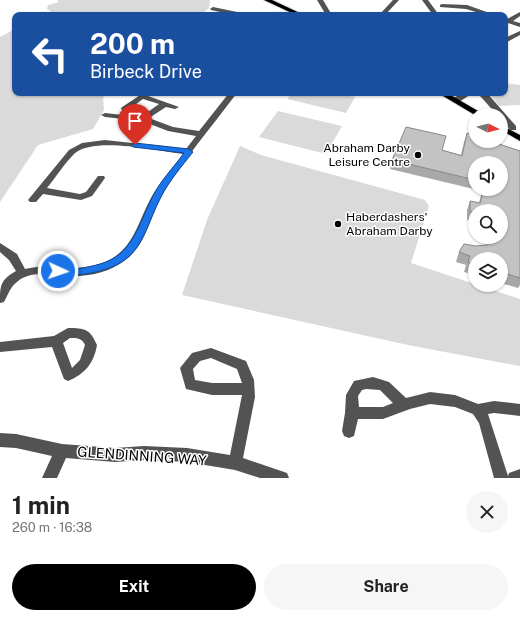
<!DOCTYPE html>
<html lang="en">
<head>
<meta charset="utf-8">
<style>
  :root { --surface:#fff; --page:#f6f6f6; --text:#222; --muted:#767676; --accent:#000 }
  body { margin:0; font-family:"Public Sans",sans-serif; background:var(--page); color:var(--text); height:100vh; display:flex; flex-direction:column; font-size:15px; white-space:nowrap }
  * { box-sizing:border-box; margin:0 }
  p { font-size:13px; color:var(--muted) }
  .icon { flex:none; width:22px; height:22px; fill:none; stroke:currentColor; stroke-width:2; stroke-linecap:round; stroke-linejoin:round }
  .map { position:relative; height:478px; overflow:hidden }
  .details { display:flex; flex-direction:column; background:var(--surface); flex:1 }
  .details>* { flex:none }
  .top-card { position:absolute; left:12px; top:12px; width:496px; height:84px; border-radius:8px; box-shadow:0 1px 3px #0004; background:#1a4fa0; color:#fff; overflow:hidden }
  .needle { width:26px; rotate:96deg }
  .fabs { position:absolute; left:468px; top:108px; display:grid; gap:8px }
  .fabs a { display:grid; place-items:center; width:40px; height:40px; border-radius:50%; background:var(--surface); box-shadow:0 1px 3px #0004; font-size:20px }
  .pin { position:absolute; display:grid; place-items:center; width:34px; height:34px; color:#fff; margin:-41px -17px; border-radius:50% 50% 50% 0; rotate:-45deg; box-shadow:0 0 4px #0007 }
  .pin .icon { rotate:45deg }
  .me { position:absolute; width:44px; margin:-22px; rotate:93deg; stroke-linejoin:round; filter:drop-shadow(0 0 3px #0008) }
  .turn { display:flex; align-items:center; gap:14px; height:84px; padding:0 12px; font-size:18px }
  .turn .icon { width:52px; height:52px; stroke-width:2.5 }
  .turn b { display:block; font-size:28px; line-height:34px }
  .round { display:grid; place-items:center; flex:none; width:42px; height:42px; border-radius:21px; background:var(--page) }
  .overview { display:flex; align-items:center; justify-content:space-between; height:68px; padding:0 12px }
  h1 { font-size:24px; font-weight:700; line-height:30px }
  .primary-button { display:flex; gap:8px; margin-top:auto; padding:8px 12px }
  .primary-button a { flex:1; height:46px; border-radius:24px; background:var(--accent); color:#fff; font-size:16px; font-weight:700; line-height:46px; text-align:center }
  .primary-button a+a { background:var(--page); color:var(--text) }
  .map>svg:first-child { display:block }
  .green { fill:#dadada }
  .lines { fill:none; stroke-linecap:round; stroke-linejoin:round }
  .major-casing { stroke:#dbdbdb; stroke-width:2 }
  .minor { fill:#535353; fill-rule:evenodd }
  .major { fill:#000; fill-rule:evenodd }
  .wall { fill:#a8a8a8; fill-rule:evenodd }
  .building { fill:#c3c3c3; stroke:#888 }
  .route { fill:#1a73e8; stroke:#114b97 }
  .poi-dot { fill:#000; stroke:#fff; stroke-width:1.5 }
  .labels { text-anchor:middle; dominant-baseline:central; stroke-width:3; stroke-linejoin:round; paint-order:stroke }
  .poi-label { font-size:12px; fill:#000; stroke:#fff; text-anchor:end }
  .near-street-label { font-size:14px; fill:#000; stroke:#fff }
</style>
</head>
<body>
<div class="map">
<svg width="520" height="478" viewBox="0 0 520 478">
  <rect width="100%" height="100%" fill="#fff"/>
  <g class="green">
    <path d="M57,0h153l-1,8 -5,4 11,3h-170l6,-4 -4,-2 1,-4 11,-3z"/>
    <path d="M15,29v64h93l-5,5 1,12 -11,19 -55,16 -38,57v-165z"/>
    <path d="M505,83l15,2v20l-21,1 -10,-13h16z"/>
    <path d="M292,93h45l18,4 -9,16 -59,-14z"/>
    <path d="M278,111l64,15 -16,28 -67,-17z"/>
    <path d="M240,146l21,9 164,45 4,6 -18,57 109,36v67l-112,-21 -226,-50 25,-75z"/>
  </g>
  <g class="lines">
    <defs>
      <g id="major">
        <path d="M264,0h8l32,15h-8z"/>
        <path d="M438,93h9l38,22h-10z"/>
        <path d="M501,125l19,10v6l-19,-11z"/>
      </g>
    </defs>
    <use href="#major" class="major-casing"/>
    <g class="minor">
      <path d="M317,0h6l9,15h-6z"/>
      <path d="M393,0h6l-14,15h-6z"/>
      <path d="M422,0h6l11,15h-6z"/>
      <path d="M442,4l25,1 28,10h-9l-20,-6 -26,-2v-2z"/>
      <path d="M213,7l29,6 3,2h-11l-23,-5 -1,-1z"/>
      <path d="M520,12v4l-7,5 7,2v4l-15,-5v-4l2,1z"/>
      <path d="M520,31v4l-15,8v-5z"/>
      <path d="M143,93h9l-4,3 31,11 -4,2 -9,-2 -17,11 24,9 26,4 30,-38h8c-25,33 -52,65 -74,100 -13,22 -16,52 -39,68 -13,10 -32,15 -48,15 -18,0 -45,-7 -59,6 -7,5 -9,13 -13,20l-4,1c0,-17 0,-23 16,-32l-7,-11 -9,-8v-9l17,11 8,15c22,-6 45,2 67,-3 41,-9 43,-39 60,-70 9,-15 21,-28 31,-42 -26,-3 -89,-18 -109,0 -10,10 -18,23 -27,34l33,6 6,-2 12,-16h6l1,2 -13,18 -11,4 -38,-6 -7,8h-6l-2,-2 41,-50 13,-7 23,-3 81,9 10,-13 -28,-5 -26,-10 -37,-4 -4,-2 4,-2 36,4 18,-13 -16,-5 -15,11h-6l-1,-2z"/>
      <path d="M464,93h9l-14,9h-6v-4z"/>
      <path d="M475,93h12l29,33v4h-6l-9,-11v-4h-4l-16,-18z"/>
      <path d="M68,328c17,0 22,1 29,17 -3,18 -12,29 -29,36l-4,-2 -12,-32 -52,5v-10l54,-6zM70,338c7,0 12,0 15,7l-5,15 -8,8 -9,-25z"/>
      <path d="M211,348l35,13 8,19 1,17 -12,61 44,15 2,5h-29l-25,-8 -48,-8 -43,-2 -29,2 -49,-4 -9,20h-15l10,-22 -36,-8 -16,-1v-14l16,1 46,10 53,4 29,-2 43,2 43,7 12,-60h-30l-26,-6 -6,-21 12,-15zM211,358l26,11 5,14h-30l-17,-3 -2,-11 7,-8z"/>
      <path d="M373,377l16,5 17,16 24,-6 25,3 23,9 16,-3 26,3v12l-26,-3 -6,1 20,62 1,-3 11,-4v9h-26l-15,-55 -6,-9 -18,-7 -25,-3 -20,5 -27,10h-25l-4,17 -5,2 -5,-2 -2,-5 3,-18 1,-18 8,-14zM366,389l14,1 13,13 -10,4h-24l-1,-11 4,-6z"/>
    </g>
    <use href="#major" class="major"/>
  </g>
  <path class="wall" d="M467,133l53,18v134l-2,3 -17,-5v-24h-26v16l-11,-3 2,-7 -10,-3 3,-10 17,-6 11,-1 7,-4 -1,-4h8v-26h-26v12l-8,-3v-10l3,-9 9,2 3,-12 -92,-22 2,-9 50,-10 19,5 3,-13zM475,163l26,26h-26z"/>
  <path class="building" d="M406,127l40,9 -4,14 20,6 5,-23 8,3v5h15l30,10v127l-19,-6v-13h-26v5l-7,-2 2,-6 -11,-4 5,-8 12,2 11,-1 10,-6 1,-2h3v-26h-26v2l-5,-2v-10l10,2 4,-14h17v-26h-26v17l-83,-20z"/>
  <path class="route" d="M135,143l54,6 4,3c-11,14 -24,29 -32,45 -20,39 -18,66 -70,76 -12,2 -24,4 -36,1l-2,-3 2,-3c7,-2 14,1 21,1 8,-1 17,-3 24,-5 33,-9 39,-41 53,-68 7,-15 21,-29 31,-43l-51,-6 -2,-2z"/>
  <g class="poi-dot">
    <circle cx="418" cy="155" r="4"/>
    <circle cx="338" cy="224" r="4"/>
  </g>
  <g class="labels">
    <g class="poi-label">
      <text x="410" y="148">Abraham Darby<tspan x="410" dy="14">Leisure Centre</tspan></text>
      <text x="346" y="217" text-anchor="start">Haberdashers'<tspan x="346" dy="14">Abraham Darby</tspan></text>
    </g>
    <g class="near-street-label">
      <text transform="translate(142 456) rotate(4)">GLENDINNING WAY</text>
    </g>
  </g>
</svg>
<div class="fabs">
<a><svg class="needle" viewBox="-14 -14 28 28"><path d="M0-13l5 13h-10z" fill="#e53935"/><path d="M0 13l5-13h-10z" fill="#767676"/></svg></a>
<a><svg class="icon" aria-label="sound" viewBox="0 0 24 24"><path d="M4 9h4l5-4v14l-5-4H4zM17 9q2 3 0 6"/></svg></a>
<a><svg class="icon" aria-label="search" viewBox="0 0 24 24"><circle cx="10" cy="10" r="6"/><path d="M15 15l6 6"/></svg></a>
<a><svg class="icon" aria-label="layers" viewBox="0 0 24 24"><path d="M12 4l9 5-9 5-9-5zM3 14l9 5 9-5"/></svg></a>
</div>
<div class="pin" style="left:135px;top:145px;background:#d93025"><svg class="icon" aria-label="arrive" viewBox="0 0 24 24"><path d="M6 21V4h12l-3 4 3 4H6"/></svg></div>
<svg class="me" style="left:58px;top:271px" viewBox="-20 -20 40 40"><circle r="17" fill="#1a73e8" stroke="#fff" stroke-width="3"/><path d="M0-11L8 9 0 5-8 9z" fill="#fff"/></svg>
<div class="top-card">
<div class="turn"><svg class="icon" aria-label="left" viewBox="0 0 24 24"><path d="M17 20v-9H6M10 6l-5 5 5 5"/></svg><div><b>200 m</b>Birbeck Drive</div></div>
</div>
</div>
<section class="details">
<div class="overview"><div><h1>1 min</h1><p>260 m · 16:38</p></div><a class="round"><svg class="icon" aria-label="close" viewBox="0 0 24 24"><path d="M6 6l12 12M18 6L6 18"/></svg></a></div>
<div class="primary-button"><a>Exit</a><a>Share</a></div>
</section>
</body>
</html>
